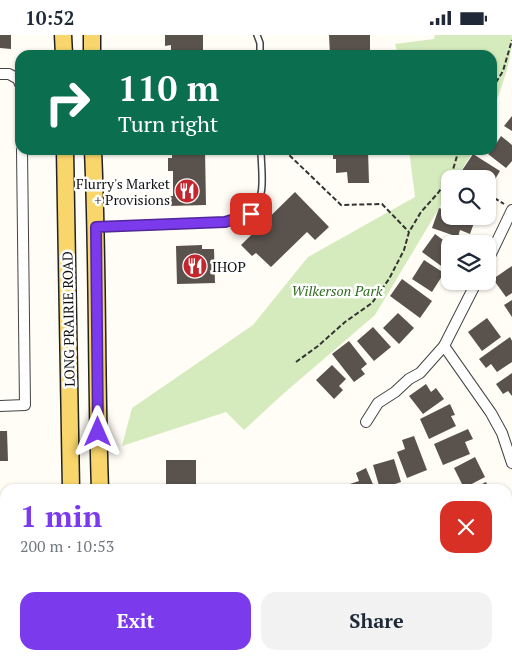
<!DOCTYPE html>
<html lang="en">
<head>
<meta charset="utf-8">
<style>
  :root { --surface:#fff; --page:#f2f2f3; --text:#1f2937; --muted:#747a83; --accent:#7c3aed }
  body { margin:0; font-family:"PT Serif",serif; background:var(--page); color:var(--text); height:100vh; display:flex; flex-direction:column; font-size:19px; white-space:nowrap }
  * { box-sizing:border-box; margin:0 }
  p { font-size:16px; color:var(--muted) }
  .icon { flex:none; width:28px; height:28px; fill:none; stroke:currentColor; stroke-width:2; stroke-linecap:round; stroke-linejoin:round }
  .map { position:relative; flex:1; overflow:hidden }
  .panel { position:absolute; left:0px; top:449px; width:512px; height:176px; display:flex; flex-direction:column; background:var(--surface); border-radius:15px 15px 0 0; box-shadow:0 1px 4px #0004 }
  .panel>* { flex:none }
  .top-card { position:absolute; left:15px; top:15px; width:482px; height:105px; border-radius:15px; box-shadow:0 1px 4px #0004; background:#0b6e4f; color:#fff; overflow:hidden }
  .tools { position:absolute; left:441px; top:135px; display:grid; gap:10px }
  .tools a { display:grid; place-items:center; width:55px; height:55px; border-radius:10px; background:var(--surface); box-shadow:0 1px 4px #0004; font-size:25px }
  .pin { position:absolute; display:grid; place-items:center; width:42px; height:42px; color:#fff; margin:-21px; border-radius:10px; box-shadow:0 2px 8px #0006 }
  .me { position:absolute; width:55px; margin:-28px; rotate:0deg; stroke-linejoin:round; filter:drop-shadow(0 0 4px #0008) }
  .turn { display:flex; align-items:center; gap:18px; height:105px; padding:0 20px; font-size:22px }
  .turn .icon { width:65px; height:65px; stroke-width:2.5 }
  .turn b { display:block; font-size:35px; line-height:42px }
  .round { display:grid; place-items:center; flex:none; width:52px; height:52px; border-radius:15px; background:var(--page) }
  .overview { display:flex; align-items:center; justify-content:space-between; height:85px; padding:0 20px }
  h1 { font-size:30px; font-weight:700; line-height:38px; color:var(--accent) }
  .button { display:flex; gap:10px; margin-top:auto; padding:10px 20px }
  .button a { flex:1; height:58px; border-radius:15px; background:var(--accent); color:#fff; font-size:20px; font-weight:700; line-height:58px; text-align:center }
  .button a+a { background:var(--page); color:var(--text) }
  .status { display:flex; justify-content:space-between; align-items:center; height:35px; padding:0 25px; background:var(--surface); direction:ltr }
  .status svg { height:14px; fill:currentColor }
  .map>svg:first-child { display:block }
  .green { fill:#d5ebbd }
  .building { fill:#5a524d }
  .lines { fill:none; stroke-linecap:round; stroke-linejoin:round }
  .service-casing { stroke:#444; stroke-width:8 }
  .minor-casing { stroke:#444; stroke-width:12 }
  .secondary-casing { stroke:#333; stroke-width:18 }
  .primary-casing { stroke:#222; stroke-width:19 }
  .path { stroke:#333; stroke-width:2; stroke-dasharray:5 2.5; stroke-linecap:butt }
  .service { stroke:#fff; stroke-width:5 }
  .minor { stroke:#fff; stroke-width:10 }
  .secondary { stroke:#fff6b0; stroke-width:15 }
  .primary { stroke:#f9d66b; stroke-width:16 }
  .route-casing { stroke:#51269a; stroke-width:12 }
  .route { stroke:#7c3aed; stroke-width:9 }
  .labels { text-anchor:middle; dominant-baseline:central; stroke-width:5; stroke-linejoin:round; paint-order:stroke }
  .poi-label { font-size:14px; fill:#111; stroke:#fff; text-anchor:end }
  .park-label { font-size:14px; font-style:italic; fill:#2f6b1f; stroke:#fff }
  .street-label { font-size:14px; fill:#111; stroke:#fff }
</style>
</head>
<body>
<div class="status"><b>10:52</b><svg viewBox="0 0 49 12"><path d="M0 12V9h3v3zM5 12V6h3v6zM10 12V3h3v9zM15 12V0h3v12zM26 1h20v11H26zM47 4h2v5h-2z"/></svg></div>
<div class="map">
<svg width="512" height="624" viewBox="0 0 512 624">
  <rect width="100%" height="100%" fill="#fffdf5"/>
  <g class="green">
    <path d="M435,0h77c0,27 -10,50 -19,75l-1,-55h-94l-3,-11 39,-5z"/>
    <path d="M409,115h65l-18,29h-6v11l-75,125 -92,79 -39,36 -18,-18 -104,34 10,-38 121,-83 55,-68 107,-60z"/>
  </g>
  <g class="building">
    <path d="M0,0h11v14l-11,-1z"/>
    <path d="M165,0h38v20h-32v-10l-6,1z"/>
    <path d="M329,0h41v20h-40z"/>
    <path d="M512,81v15l-8,-5z"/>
    <path d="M501,101l11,9v16l-6,7 -18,-14 4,-4z"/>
    <path d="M172,115h33l1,55 -38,1v-10h5v-25h-5v-13h4z"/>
    <path d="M333,115h35l1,33h-21l-1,-11 -11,1v-14h-3z"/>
    <path d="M473,119l27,17 -12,20v-12h-16l-11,-7z"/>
    <path d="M295,157l34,35 -14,13 -8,-8 -36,35 -15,-14 -4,3 -11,-11z"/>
    <path d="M439,173l11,4v4h14l11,4 -5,14 -10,-4 -2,7 -26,-9z"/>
    <path d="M435,199l15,11v15l-6,8 -22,-16z"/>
    <path d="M202,210v4h12l1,34 -38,1 -1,-38z"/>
    <path d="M424,225l20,13 -12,19 -20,-13z"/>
    <path d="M512,231v27l-6,4 -13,-18z"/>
    <path d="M402,244l30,22 -12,17 -30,-22z"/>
    <path d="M512,265v17l-8,-12z"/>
    <path d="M398,278l16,15 -15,16 -16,-16z"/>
    <path d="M487,283l14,19 -19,14 -14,-19z"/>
    <path d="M373,292l18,20 -17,14 -17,-20z"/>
    <path d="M510,302l2,4v21l-15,10 -6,-8 -5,4 -7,-9z"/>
    <path d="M349,306l18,23 -6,5 4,5 -11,8 -22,-28z"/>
    <path d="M332,330l14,14 -7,7 4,4 -9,9 -18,-19z"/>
    <path d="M512,338v23l-4,-5 -5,3 -7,-10z"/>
    <path d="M426,349l5,8 5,-4 8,11 -21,15 -14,-18z"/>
    <path d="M450,369l5,11 -4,1 5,10 -27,13 -9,-20z"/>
    <path d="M468,394l5,10 -8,3 5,12 -27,11 -9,-21z"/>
    <path d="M0,396h7l1,30h-8z"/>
    <path d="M414,401l13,34 -20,8 -10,-26 8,-3 -3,-9z"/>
    <path d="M475,422l10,20 -21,11 -10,-20z"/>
    <path d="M394,424l7,23 -21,7 -7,-24z"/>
    <rect x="166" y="425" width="30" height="29"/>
    <path d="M366,433l9,21h-23l-2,-5 9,-3 -3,-8z"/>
    <path d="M486,447l3,7h-17z"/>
    <rect x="0" y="470" width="5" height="25"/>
    <rect x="0" y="516" width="5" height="16"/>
    <rect x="0" y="540" width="5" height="26"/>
    <path d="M512,546v30l-4,-5v-21z"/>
    <path d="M0,580h5l-1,25h-4z"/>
    <path d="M0,612h5v8h3v4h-8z"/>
    <rect x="226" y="620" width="53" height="4"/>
    <rect x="305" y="620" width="10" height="4"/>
    <path d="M409,620h11l1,3 9,-2 1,3h-24l-1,-3z"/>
    <path d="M442,620h30l-5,4h-21z"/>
  </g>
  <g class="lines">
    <defs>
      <g id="service">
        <path d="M257,0l3,8v12"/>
        <path d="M97,192c25,0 141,0 155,-15 15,-15 9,-42 9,-62"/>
        <path d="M373,620l2,4"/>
        <path d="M155,624v-4"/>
      </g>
      <g id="minor">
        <path d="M0,39h9l9,5 2,5"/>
        <path d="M488,225l24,-50"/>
        <path d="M444,311l47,67 11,20 10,30"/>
        <path d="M0,371l25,-1 -3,-255"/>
        <path d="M366,387l12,-19 17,-11 14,-13 11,-6 24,-27 33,-65"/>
        <path d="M508,521l4,-3"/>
      </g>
      <path id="secondary" d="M508,620l4,-4"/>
      <g id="primary">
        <path d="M63,0l1,20"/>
        <path d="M92,0v20"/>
        <path d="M65,115l6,339"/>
        <path d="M93,115c5,113 3,226 7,339"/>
        <path d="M72,624v-4"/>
        <path d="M103,624v-4"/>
      </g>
    </defs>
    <use href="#service" class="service-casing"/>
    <use href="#minor" class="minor-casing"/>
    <use href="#secondary" class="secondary-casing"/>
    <use href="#primary" class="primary-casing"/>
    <g class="path">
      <path d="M492,54l11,-18 9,-31"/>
      <path d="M284,115l57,55 41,-1 27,28"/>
      <path d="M452,138l9,6"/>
      <path d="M488,159l16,10"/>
      <path d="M296,327l22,-16 27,-24 27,-19 17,-24 15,-29 5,-18 12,-20 17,-19 14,-20 5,-17 -1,-6"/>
    </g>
    <use href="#service" class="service"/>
    <use href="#minor" class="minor"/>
    <use href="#secondary" class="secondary"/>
    <use href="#primary" class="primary"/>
  </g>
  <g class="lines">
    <defs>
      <path id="route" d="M98,397l-2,-205 129,-5 26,-8"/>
    </defs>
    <use href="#route" class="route-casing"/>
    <use href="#route" class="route"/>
  </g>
  <defs>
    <symbol id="restaurant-disc" viewBox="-11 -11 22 22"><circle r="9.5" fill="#c4262e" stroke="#fff"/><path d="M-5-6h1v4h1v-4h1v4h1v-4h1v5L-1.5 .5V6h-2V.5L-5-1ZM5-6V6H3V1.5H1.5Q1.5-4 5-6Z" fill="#fff"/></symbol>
  </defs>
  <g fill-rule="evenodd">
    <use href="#restaurant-disc" x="173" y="142" width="28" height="28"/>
    <use href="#restaurant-disc" x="181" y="217" width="28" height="28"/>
  </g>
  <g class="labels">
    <g class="poi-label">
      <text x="170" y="148">Flurry's Market<tspan x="170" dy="16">+ Provisions</tspan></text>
      <text x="212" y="231" text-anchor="start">IHOP</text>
    </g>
    <g class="park-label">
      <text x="337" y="255">Wilkerson Park</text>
    </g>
    <g class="street-label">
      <text transform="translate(68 284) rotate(-91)">LONG PRAIRIE ROAD</text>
    </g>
  </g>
</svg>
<div class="tools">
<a><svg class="icon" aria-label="search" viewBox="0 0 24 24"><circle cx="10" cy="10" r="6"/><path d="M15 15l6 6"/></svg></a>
<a><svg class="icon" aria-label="layers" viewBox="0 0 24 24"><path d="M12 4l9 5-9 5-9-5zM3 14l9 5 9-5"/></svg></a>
</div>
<div class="pin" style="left:251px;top:179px;background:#d93025"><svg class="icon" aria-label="arrive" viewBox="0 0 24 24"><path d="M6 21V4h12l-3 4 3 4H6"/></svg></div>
<svg class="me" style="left:98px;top:397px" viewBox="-20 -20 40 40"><path d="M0-17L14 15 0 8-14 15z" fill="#7c3aed" stroke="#fff" stroke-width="4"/></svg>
<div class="top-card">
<div class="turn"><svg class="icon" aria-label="right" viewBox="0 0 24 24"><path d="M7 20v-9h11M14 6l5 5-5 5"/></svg><div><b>110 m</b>Turn right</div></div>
</div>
<section class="panel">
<div class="overview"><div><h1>1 min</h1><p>200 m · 10:53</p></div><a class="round" style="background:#d93025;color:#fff"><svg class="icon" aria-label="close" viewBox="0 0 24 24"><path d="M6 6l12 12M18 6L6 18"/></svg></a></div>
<div class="button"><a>Exit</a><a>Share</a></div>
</section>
</div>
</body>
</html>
